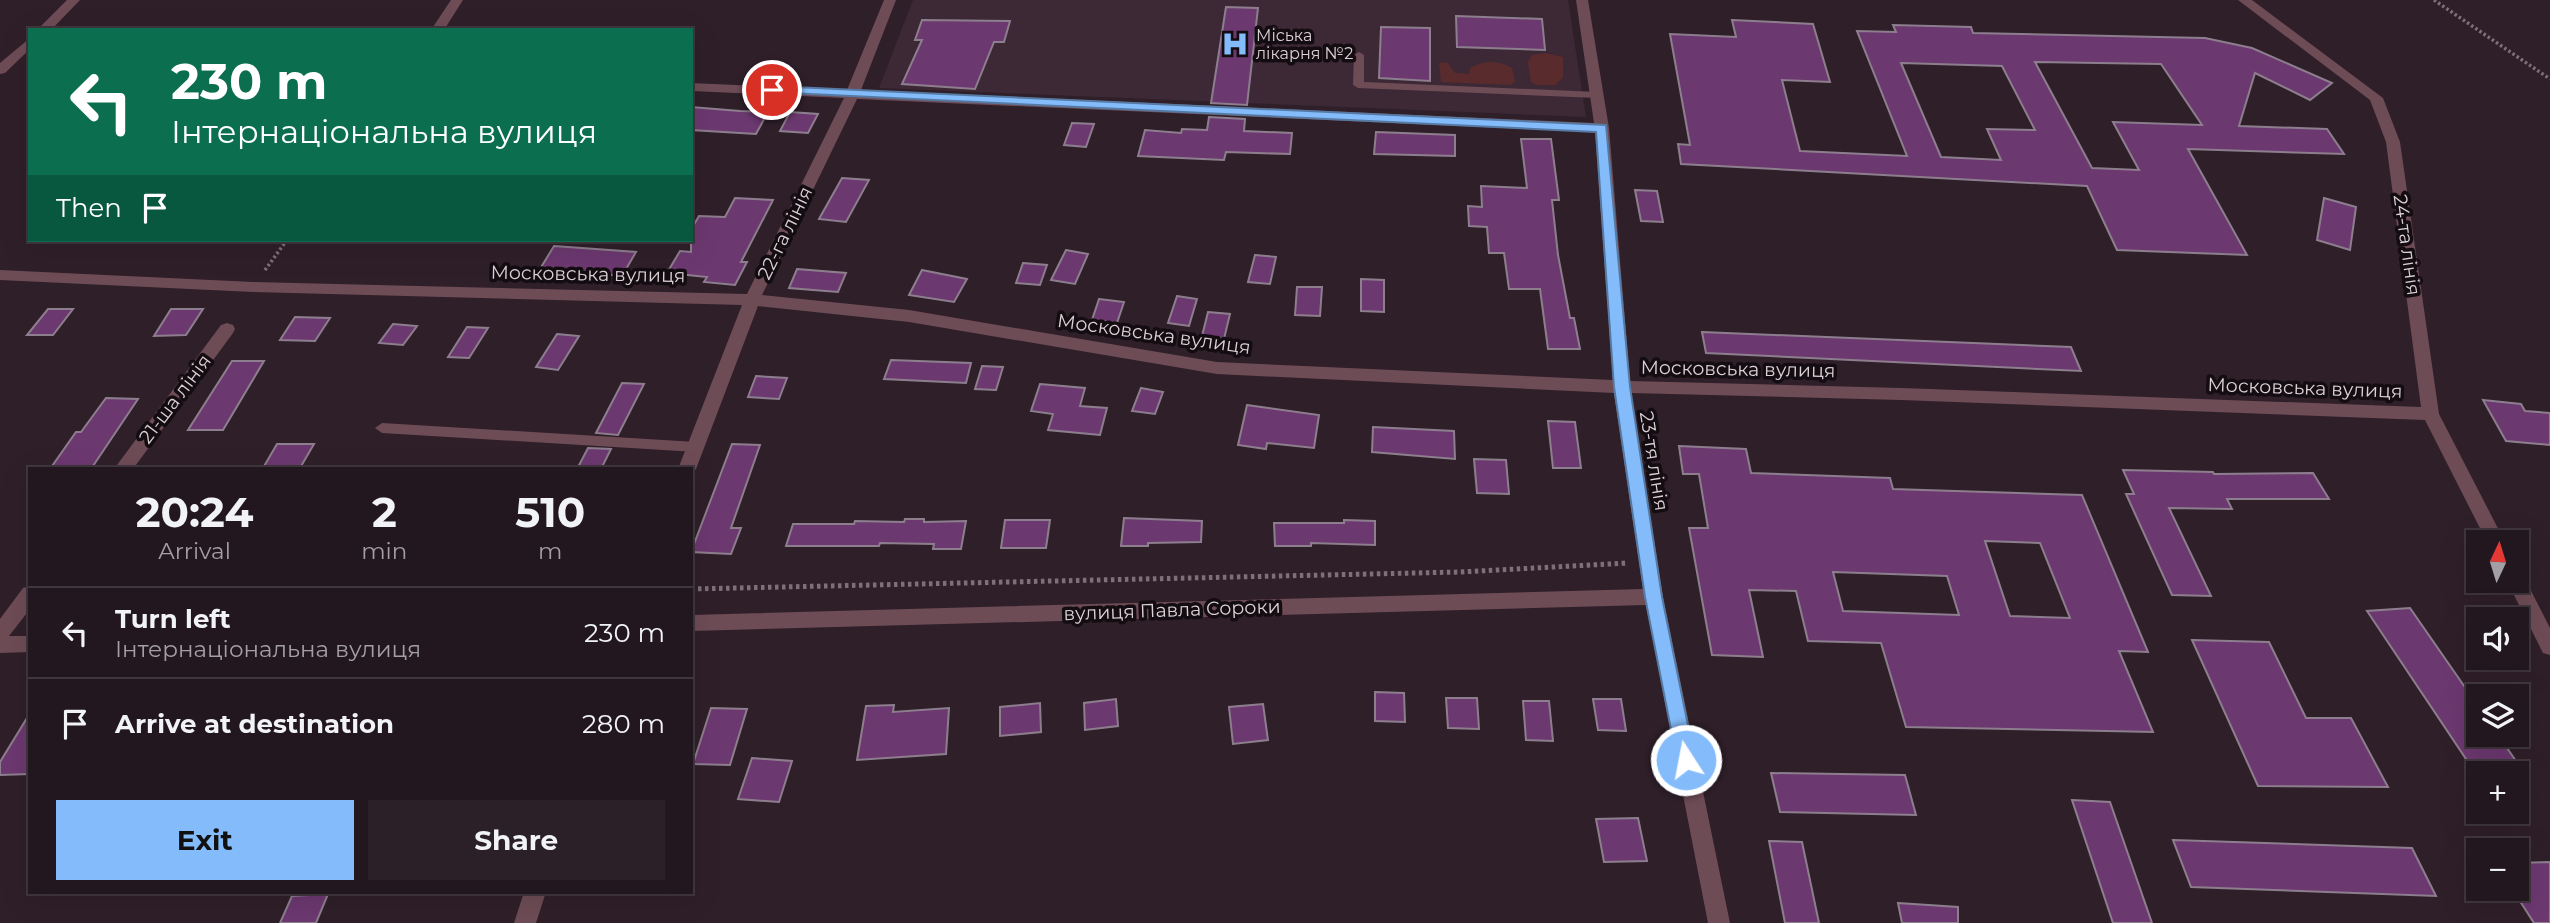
<!DOCTYPE html>
<html lang="en">
<head>
<meta charset="utf-8">
<style>
  :root { --surface:#23171f; --page:#2b2028; --text:#f1f3f6; --muted:#a39fa4; --line:#40363d; --accent:#84bcfb }
  body { margin:0; font-family:Montserrat,sans-serif; background:var(--page); color:var(--text); height:100vh; display:flex; flex-direction:column; font-size:26px; white-space:nowrap }
  * { box-sizing:border-box; margin:0 }
  p { font-size:23px; color:var(--muted) }
  .icon { flex:none; width:38px; height:38px; fill:none; stroke:currentColor; stroke-width:2; stroke-linecap:round; stroke-linejoin:round }
  .map { position:relative; flex:1; overflow:hidden }
  .drawer { position:absolute; left:28px; top:467px; width:665px; height:427px; display:flex; flex-direction:column; background:var(--surface); border-radius:0px; box-shadow:0 7px 28px #0002,0 0 0 2px var(--line) }
  .drawer>* { flex:none }
  .top-card { position:absolute; left:28px; top:28px; width:665px; height:214px; border-radius:0px; box-shadow:0 7px 28px #0002,0 0 0 2px var(--line); background:#0b6e4f; color:#fff; overflow:hidden }
  .needle { width:46px; rotate:4deg }
  .buttons { position:absolute; left:2466px; top:530px; display:grid; gap:14px }
  .buttons a { display:grid; place-items:center; width:63px; height:63px; border-radius:0px; background:var(--surface); box-shadow:0 7px 28px #0002,0 0 0 2px var(--line); font-size:35px }
  .pin { position:absolute; display:grid; place-items:center; width:60px; height:60px; color:#fff; margin:-30px; border:4px solid #fff; border-radius:50%; box-shadow:0 2px 7px #0007 }
  .me { position:absolute; width:77px; margin:-38px; rotate:349deg; stroke-linejoin:round; filter:drop-shadow(0 0 5px #0008) }
  .turn { display:flex; align-items:center; gap:24px; height:147px; padding:0 28px; font-size:32px }
  .turn .icon { width:91px; height:91px; stroke-width:2.5 }
  .turn b { display:block; font-size:49px; line-height:60px }
  .then { display:flex; align-items:center; height:66px; padding:0 28px; background:#0003; gap:14px; font-size:26px }
  .eta { display:flex; justify-content:space-evenly; align-items:center; height:119px; text-align:center }
  .eta b { font-size:42px; font-weight:700; line-height:49px }
  .cta { display:flex; gap:14px; margin-top:auto; padding:14px 28px }
  .cta a { flex:1; height:80px; border-radius:0px; background:var(--accent); color:#111; font-size:28px; font-weight:700; line-height:80px; text-align:center }
  .cta a+a { background:var(--page); color:var(--text) }
  ul { padding:0; list-style:none }
  li { display:flex; align-items:center; gap:21px; height:91px; padding:0 28px; border-top:2px solid var(--line) }
  li div { flex:1 }
  li b { display:block; font-size:26px }
  li em { font-style:normal }
  .map>svg:first-child { display:block }
  .built { fill:#3d2835 }
  .green { fill:#592b2d }
  .building { fill:#6c3870; stroke:#8d7e8e; stroke-width:2; fill-rule:evenodd }
  .lines { fill:none; stroke-linecap:round; stroke-linejoin:round }
  .path-far1 { stroke:#7e7078; stroke-width:3.5; stroke-dasharray:2.5 2.5; stroke-linecap:butt }
  .path { stroke:#7e7078; stroke-width:5; stroke-dasharray:3.5 3.5; stroke-linecap:butt }
  .service { fill:#6e4c56; fill-rule:evenodd }
  .minor { fill:#6e4c56; fill-rule:evenodd }
  .route { fill:#84bcfb; stroke:#567aa3; stroke-width:2 }
  .labels { text-anchor:middle; dominant-baseline:central; stroke-width:7; stroke-linejoin:round; paint-order:stroke }
  .far-poi-label { font-size:16px; fill:#dbd0d6; stroke:#130c10; text-anchor:start }
  .street-label { font-size:19px; fill:#dbd0d6; stroke:#130c10 }
</style>
</head>
<body>
<div class="map">
<svg width="2550" height="923" viewBox="0 0 2550 923">
  <rect width="100%" height="100%" fill="#2f1f29"/>
  <path class="built" d="M913,0h655l18,117 -707,-29z"/>
  <g class="green">
    <path d="M1545,53l18,4v20l-7,8h-19l-6,-3 -3,-20 4,-7z"/>
    <path d="M1447,62l8,11 14,1 1,-6c13,-8 30,-8 42,0l3,13 -4,4 -70,-3 -2,-19z"/>
  </g>
  <g class="building">
    <path d="M1226,7l32,1 -11,97 -36,-2z"/>
    <path d="M1456,16l86,3 3,31 -88,-3z"/>
    <path d="M922,20l88,1 -6,21h-10l-19,47 -73,-5 20,-44h-7z"/>
    <path d="M1732,20l81,4 17,58 -48,-2 18,71 107,5 -50,-125 39,1 -3,-7 78,2 2,6 232,5 47,10 80,35 -22,17 -55,-27 -16,53 88,3 17,25 -156,-5 59,106 -130,-5 -30,-64 -406,-22 -3,-20 12,1 -20,-111 66,3zM2035,62l126,2 41,61 -89,-3 26,48 -47,-2zM1901,63l101,3 33,64 -48,-1 14,31 -60,-3z"/>
    <path d="M1381,27l49,1v53l-51,-3z"/>
    <path d="M691,107l49,4 28,1 -12,22 -65,-4z"/>
    <path d="M790,112l28,2 -10,19 -28,-2z"/>
    <path d="M1209,117l36,2 -1,12 48,2 -2,21 -64,-2 -2,8 -86,-4 7,-26 36,3 1,-4 25,1z"/>
    <path d="M1072,123l22,1 -8,23 -22,-2z"/>
    <path d="M1376,132l79,3v21l-81,-2z"/>
    <path d="M1521,139h30l8,61h-7l6,55 12,63h4l6,31h-32l-8,-60h-31l-5,-36h-15l-2,-26 -18,-1 -1,-20 14,1 -1,-21 46,2z"/>
    <path d="M842,178l27,2 -23,42 -27,-3z"/>
    <path d="M1635,190l22,1 6,31 -22,-1z"/>
    <path d="M735,198l38,2 -32,62h6l-12,23 -31,-3 3,-5 -40,-4 13,-22 11,1v-22l8,-14 26,1z"/>
    <path d="M2324,198l32,9 -6,43 -33,-10z"/>
    <path d="M554,246l82,6 -14,24 -82,-7z"/>
    <path d="M1066,250l22,4 -13,30 -24,-4z"/>
    <path d="M1255,255l21,2 -6,27 -22,-2z"/>
    <path d="M1023,263l24,2 -7,20 -24,-2z"/>
    <path d="M797,269l49,4 -8,19 -49,-4z"/>
    <path d="M922,270l45,9 -13,23 -45,-7z"/>
    <path d="M1361,279l23,1v32l-23,-1z"/>
    <path d="M1297,287h25l-2,29 -25,-1z"/>
    <path d="M1177,296l20,3 -8,27 -21,-3z"/>
    <path d="M1099,299l25,3 -7,21 -25,-3z"/>
    <path d="M48,309h25l-20,26h-26z"/>
    <path d="M171,309h32l-17,26 -32,1z"/>
    <path d="M1208,312l22,2 -6,25 -22,-3z"/>
    <path d="M295,317l35,1 -15,23 -35,-1z"/>
    <path d="M393,324l24,2 -14,19 -24,-2z"/>
    <path d="M467,327l21,1 -19,30 -21,-1z"/>
    <path d="M1702,332l369,15 10,24 -375,-18z"/>
    <path d="M557,334l22,2 -21,34 -22,-3z"/>
    <path d="M891,360l80,3 -5,20 -82,-4z"/>
    <path d="M232,361h32l-41,69h-35z"/>
    <path d="M982,366l21,1 -7,23 -21,-1z"/>
    <path d="M756,376l31,2 -8,21 -31,-2z"/>
    <path d="M622,383l22,1 -26,51 -22,-2z"/>
    <path d="M1040,384l45,4 -5,18 27,2 -7,27 -52,-5 5,-16 -22,-3z"/>
    <path d="M1141,388l22,4 -8,22 -23,-3z"/>
    <path d="M106,398l32,1 -47,70h-41l26,-37h5z"/>
    <path d="M2483,400l38,4 4,7 25,2v32l-44,-4z"/>
    <path d="M1247,405l72,10 -5,33 -47,-5 -1,6 -28,-4z"/>
    <path d="M1548,421l27,1 6,46h-28z"/>
    <path d="M1373,427l81,4 1,28 -83,-7z"/>
    <path d="M277,444h37l-14,24h-37z"/>
    <path d="M732,444l28,1 -29,83h10l-10,26 -40,-2z"/>
    <path d="M1679,446l67,3 5,24 139,5 3,11 189,6 66,157 -29,-1 34,81 -247,-5 -25,-84 -73,-2 -12,-50 -47,-1 14,67 -51,-2 -23,-127h19l-9,-54h-16zM1985,541l55,2 30,75 -60,-2zM1833,572l114,4 12,39 -116,-4z"/>
    <path d="M588,448l23,1 -10,20h-24z"/>
    <path d="M1474,459l32,1 3,34 -32,-1z"/>
    <path d="M2123,470l90,2 1,2 99,-1 16,26h-102l5,10 -63,-1 42,88 -39,-1 -46,-101h8z"/>
    <path d="M1124,518l78,3 -1,21 -53,1v3h-27z"/>
    <path d="M905,519h19v3l42,-1 -5,28h-28l1,-5 -54,-1 -1,3h-93l7,-22h61l1,-3 49,1z"/>
    <path d="M1005,520h45l-4,28h-45z"/>
    <path d="M1344,520l31,1v24l-64,-2v3h-36l-1,-23h70z"/>
    <path d="M2410,608l68,98v29h20l27,39h-49l-109,-163z"/>
    <path d="M2192,640l77,2 37,76h45l37,69 -130,-1z"/>
    <path d="M1375,692l29,1 1,29 -30,-1z"/>
    <path d="M1446,698h31l2,31 -31,-1z"/>
    <path d="M1116,699l2,27 -33,4 -1,-27z"/>
    <path d="M1593,699h28l5,32 -28,-1z"/>
    <path d="M1523,701h26l4,40 -27,-1z"/>
    <path d="M1040,703l1,29 -41,4v-29z"/>
    <path d="M1263,704l5,36 -35,4 -4,-37z"/>
    <path d="M894,705l-1,7 56,-4 -3,46 -89,6 9,-54z"/>
    <path d="M711,708l36,1 -17,56 -37,-1z"/>
    <path d="M30,713v61l-30,1v-13z"/>
    <path d="M752,758l40,3 -13,41 -41,-3z"/>
    <path d="M1771,773l134,2 11,40 -136,-3z"/>
    <path d="M2072,800l38,2 42,121h-39z"/>
    <path d="M1638,818l9,43 -43,1 -8,-43z"/>
    <path d="M2173,840l239,8 24,48 -245,-9z"/>
    <path d="M1769,841l33,1 17,81h-34z"/>
    <path d="M2550,862v61h-16l-18,-28v-32z"/>
    <path d="M328,894l-12,29h-36l12,-27z"/>
    <path d="M1898,903l60,4v16h-56z"/>
  </g>
  <g class="lines">
    <g class="path-far1">
      <path d="M2434,0l116,79"/>
      <path d="M265,270l22,-30"/>
    </g>
    <path class="path" d="M691,589l769,-17 168,-9"/>
    <g class="service">
      <path d="M1359,52l5,3v27l233,10 5,3 -5,3 -239,-10 -5,-3 1,-30z"/>
      <path d="M382,423l314,19 5,1 2,4 -2,4 -5,1 -314,-19 -7,-5z"/>
    </g>
    <g class="minor">
      <path d="M67,0h13l-29,30h-14z"/>
      <path d="M451,0h12l-19,30h-13z"/>
      <path d="M884,0h12l-35,90 733,33 -18,-123h12l21,128 21,253 271,7 520,19 -35,-265 -16,-42 -132,-100h14l131,98 17,44 39,272 66,128h-18l-62,-122 -524,-20 -270,-7 32,204 67,326h-22l-62,-318 -955,26v-16l952,-26 -29,-196 -397,-19 -308,-52 -151,-16 -62,163 -5,5v-5h-13l64,-164 -489,-13 -253,-12v-10l253,12 494,12 97,-196 -153,-7v-8l156,7zM857,99l738,33 18,248 -396,-18 -308,-52 -147,-15z"/>
      <path d="M30,38v11l-25,24 -5,1v-11z"/>
      <path d="M227,323l6,2 2,4 -2,4 -100,136h-19l107,-144z"/>
      <path d="M2516,573l7,2 27,53v27l-7,-2 -36,-72h9z"/>
      <path d="M30,586v23l-21,27h21v16l-30,1v-34l23,-31z"/>
      <path d="M524,892h22l-10,31h-22z"/>
    </g>
  </g>
  <path class="route" d="M772,86l834,39 24,262 32,210 33,163 -2,6 -7,2 -6,-2 -3,-6 -32,-163 -31,-210 -18,-255 -828,-40v-5z"/>
  <defs>
    <symbol id="hospital-bare" viewBox="-9 -9 18 18"><path d="M-5-5h3v3.5h4V-5h3V5h-3V1.5h-4V5h-3Z" fill="#84bcfb" stroke="#130c10" stroke-width="2.5" paint-order="stroke"/></symbol>
  </defs>
  <g fill-rule="evenodd">
    <use href="#hospital-bare" x="1216" y="25" width="38" height="38"/>
  </g>
  <g class="labels">
    <g class="far-poi-label">
      <text x="1256" y="35">Міська<tspan x="1256" dy="18">лікарня №2</tspan></text>
    </g>
    <g class="street-label">
      <text transform="translate(785 233) rotate(-64)">22-га лінія</text>
      <text transform="translate(2407 245) rotate(82)">24-та лінія</text>
      <text transform="translate(588 274) rotate(1)">Московська вулиця</text>
      <text transform="translate(1154 334) rotate(8)">Московська вулиця</text>
      <text transform="translate(1738 369) rotate(1)">Московська вулиця</text>
      <text transform="translate(2305 388) rotate(2)">Московська вулиця</text>
      <text transform="translate(175 399) rotate(-53)">21-ша лінія</text>
      <text transform="translate(1654 461) rotate(81)">23-тя лінія</text>
      <text transform="translate(1172 610) rotate(-2)">вулиця Павла Сороки</text>
    </g>
  </g>
</svg>
<div class="buttons">
<a><svg class="needle" viewBox="-14 -14 28 28"><path d="M0-13l5 13h-10z" fill="#e53935"/><path d="M0 13l5-13h-10z" fill="#a39fa4"/></svg></a>
<a><svg class="icon" aria-label="sound" viewBox="0 0 24 24"><path d="M4 9h4l5-4v14l-5-4H4zM17 9q2 3 0 6"/></svg></a>
<a><svg class="icon" aria-label="layers" viewBox="0 0 24 24"><path d="M12 4l9 5-9 5-9-5zM3 14l9 5 9-5"/></svg></a>
<a>+</a>
<a>−</a>
</div>
<div class="pin" style="left:772px;top:90px;background:#d93025"><svg class="icon" aria-label="arrive" viewBox="0 0 24 24"><path d="M6 21V4h12l-3 4 3 4H6"/></svg></div>
<svg class="me" style="left:1686px;top:760px" viewBox="-20 -20 40 40"><circle r="17" fill="#84bcfb" stroke="#fff" stroke-width="3"/><path d="M0-11L8 9 0 5-8 9z" fill="#fff"/></svg>
<div class="top-card">
<div class="turn"><svg class="icon" aria-label="left" viewBox="0 0 24 24"><path d="M17 20v-9H6M10 6l-5 5 5 5"/></svg><div><b>230 m</b>Інтернаціональна вулиця</div></div>
<div class="then">Then<svg class="icon" aria-label="arrive" viewBox="0 0 24 24"><path d="M6 21V4h12l-3 4 3 4H6"/></svg></div>
</div>
<section class="drawer">
<div class="eta">
<div><b>20:24</b><p>Arrival</p></div>
<div><b>2</b><p>min</p></div>
<div><b>510</b><p>m</p></div>
</div>
<ul>
<li><svg class="icon" aria-label="left" viewBox="0 0 24 24"><path d="M17 20v-9H6M10 6l-5 5 5 5"/></svg><div><b>Turn left</b><p>Інтернаціональна вулиця</p></div><em>230 m</em></li>
<li><svg class="icon" aria-label="arrive" viewBox="0 0 24 24"><path d="M6 21V4h12l-3 4 3 4H6"/></svg><div><b>Arrive at destination</b></div><em>280 m</em></li>
</ul>
<div class="cta"><a>Exit</a><a>Share</a></div>
</section>
</div>
</body>
</html>
